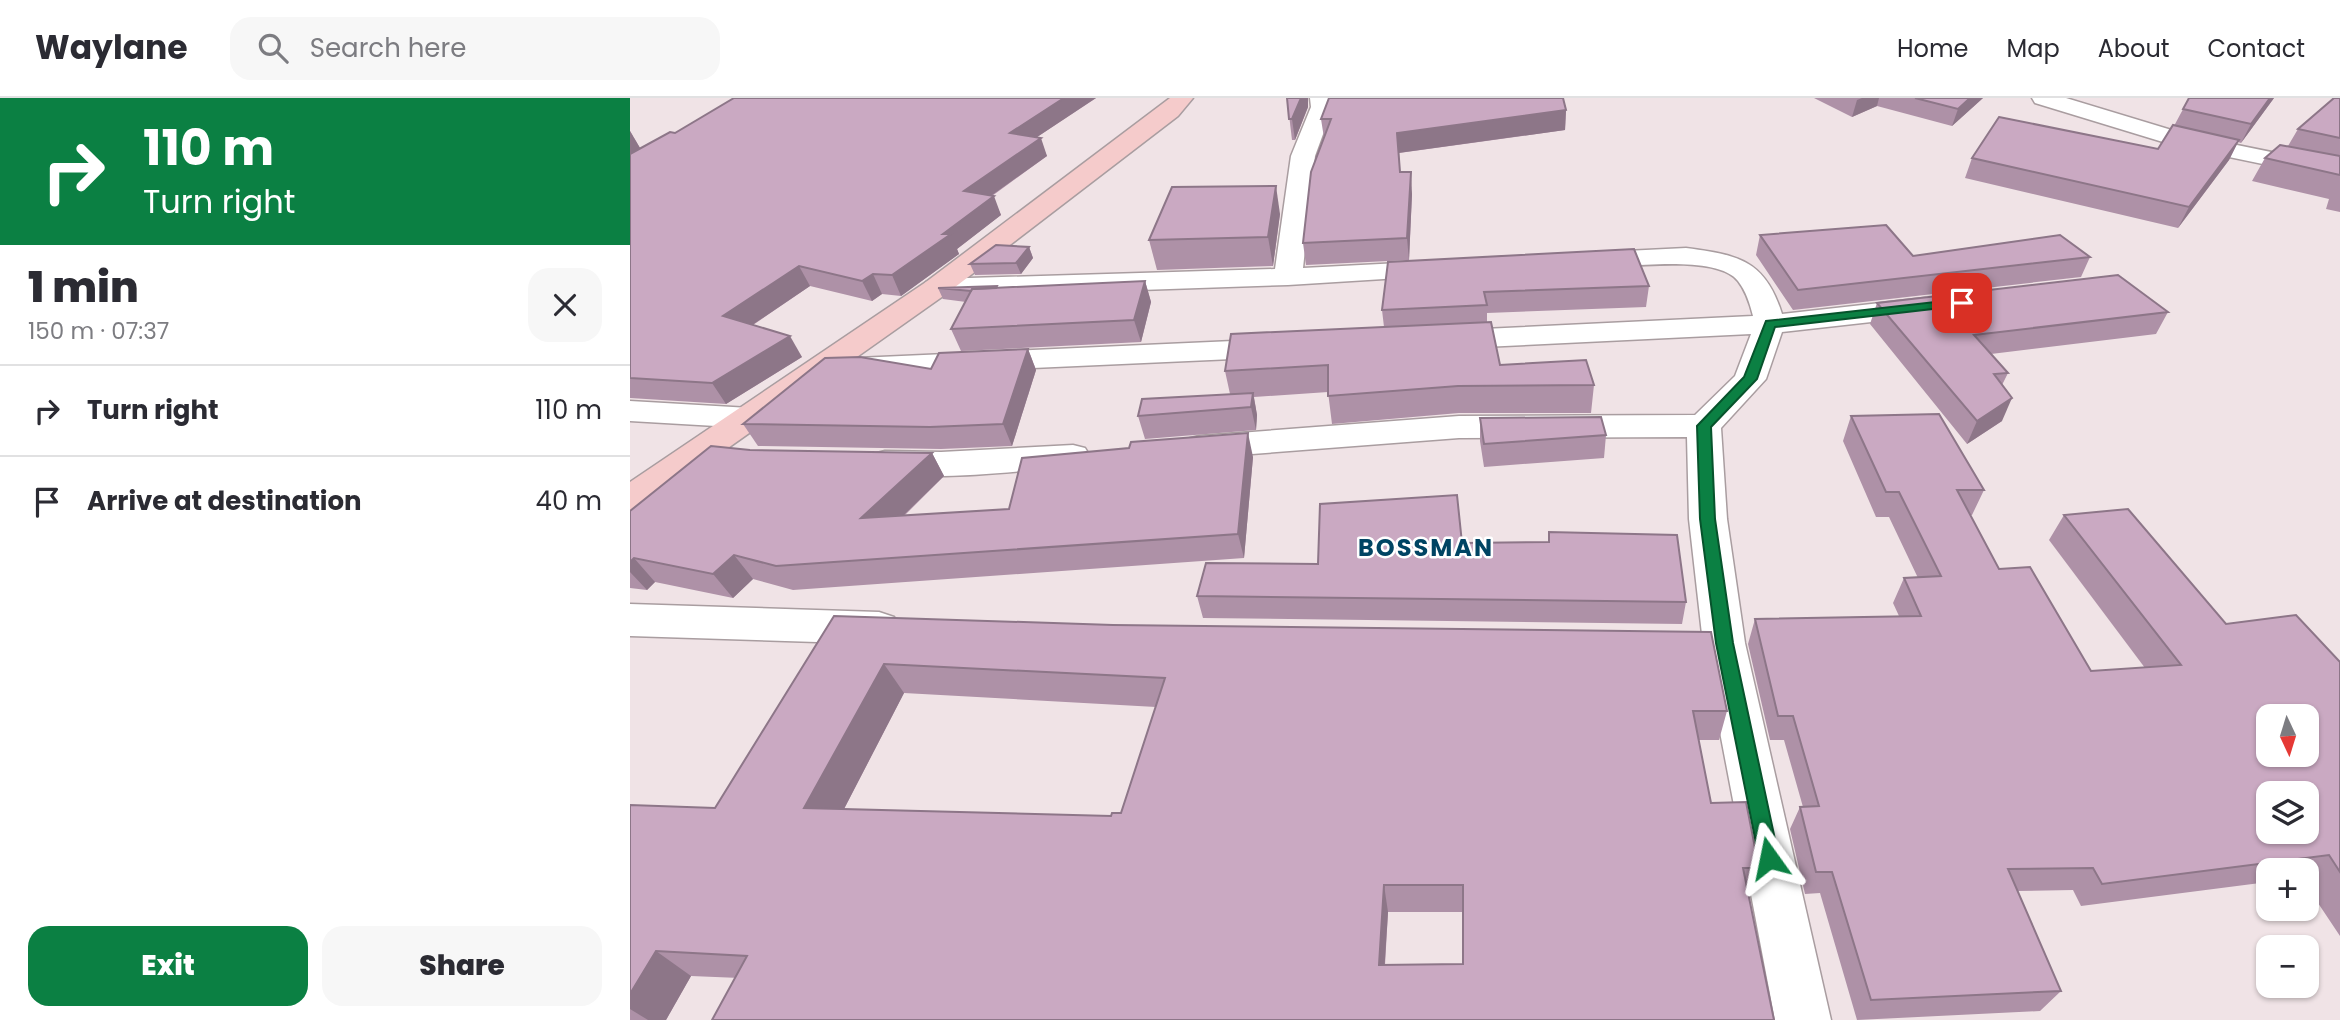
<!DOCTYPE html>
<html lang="en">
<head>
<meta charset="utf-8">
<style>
  :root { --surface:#fff; --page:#f7f7f7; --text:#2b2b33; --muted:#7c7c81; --line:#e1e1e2; --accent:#0b8043 }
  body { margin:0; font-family:Poppins,sans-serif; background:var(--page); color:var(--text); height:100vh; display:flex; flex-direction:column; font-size:26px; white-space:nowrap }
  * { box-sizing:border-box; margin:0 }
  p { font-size:23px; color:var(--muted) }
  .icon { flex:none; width:38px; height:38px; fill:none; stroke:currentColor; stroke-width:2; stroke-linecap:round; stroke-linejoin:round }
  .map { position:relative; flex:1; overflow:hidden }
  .sheet { display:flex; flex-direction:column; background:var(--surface); width:630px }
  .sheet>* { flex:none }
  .guide { background:#0b8043; color:#fff; overflow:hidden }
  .needle { width:46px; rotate:176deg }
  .buttons { position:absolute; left:1626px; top:606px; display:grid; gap:14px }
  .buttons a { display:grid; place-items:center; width:63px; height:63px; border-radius:14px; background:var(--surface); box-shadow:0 2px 5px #0004; font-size:35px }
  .pin { position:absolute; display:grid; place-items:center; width:60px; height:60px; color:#fff; margin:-30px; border-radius:14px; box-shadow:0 4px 10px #0006 }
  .me { position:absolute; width:77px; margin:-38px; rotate:348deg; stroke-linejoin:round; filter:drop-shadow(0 0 5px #0008) }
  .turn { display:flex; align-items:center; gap:24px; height:147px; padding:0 28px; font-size:32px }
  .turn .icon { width:91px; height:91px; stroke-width:2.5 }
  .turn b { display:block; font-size:49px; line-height:60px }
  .round { display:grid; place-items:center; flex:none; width:74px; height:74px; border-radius:21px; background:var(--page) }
  .headline { display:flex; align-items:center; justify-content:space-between; height:119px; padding:0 28px }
  h1 { font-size:42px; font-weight:800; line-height:52px }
  .button { display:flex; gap:14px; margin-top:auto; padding:14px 28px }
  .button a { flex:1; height:80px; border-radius:21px; background:var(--accent); color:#fff; font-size:28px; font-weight:800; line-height:80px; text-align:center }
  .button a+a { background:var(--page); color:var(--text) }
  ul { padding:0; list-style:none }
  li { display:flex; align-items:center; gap:21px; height:91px; padding:0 28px; border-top:2px solid var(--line) }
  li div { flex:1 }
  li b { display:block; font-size:26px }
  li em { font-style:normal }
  header { display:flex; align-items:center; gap:42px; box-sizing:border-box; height:98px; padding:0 35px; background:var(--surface); border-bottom:2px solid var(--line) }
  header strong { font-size:33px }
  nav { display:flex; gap:38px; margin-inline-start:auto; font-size:24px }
  .search { width:490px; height:63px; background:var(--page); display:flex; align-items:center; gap:18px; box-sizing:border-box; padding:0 24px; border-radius:21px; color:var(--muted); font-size:26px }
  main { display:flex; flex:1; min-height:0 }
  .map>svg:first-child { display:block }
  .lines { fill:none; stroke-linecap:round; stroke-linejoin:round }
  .street-casing { stroke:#a99da0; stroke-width:3 }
  .secondary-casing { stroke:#a99da0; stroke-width:3 }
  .street { fill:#fff; fill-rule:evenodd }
  .secondary { fill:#f5cbcb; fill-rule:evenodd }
  .wall { fill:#ae91a7; fill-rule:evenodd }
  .shaded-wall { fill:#8d7688 }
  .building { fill:#caa9c2; stroke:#8d7688; stroke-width:2; fill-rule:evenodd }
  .route { fill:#0b8043; stroke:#07532c; stroke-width:2 }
  .labels { text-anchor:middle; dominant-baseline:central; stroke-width:5; stroke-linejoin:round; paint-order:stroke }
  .district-label { font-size:24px; font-weight:bold; letter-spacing:2px; fill:#004463; stroke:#fff }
</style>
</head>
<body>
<header>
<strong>Waylane</strong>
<div class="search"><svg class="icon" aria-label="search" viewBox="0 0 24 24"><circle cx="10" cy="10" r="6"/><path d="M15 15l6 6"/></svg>Search here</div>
<nav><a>Home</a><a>Map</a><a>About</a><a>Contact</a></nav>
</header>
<main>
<section class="sheet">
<div class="guide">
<div class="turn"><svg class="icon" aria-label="right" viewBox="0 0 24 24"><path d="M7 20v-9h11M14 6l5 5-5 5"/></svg><div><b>110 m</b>Turn right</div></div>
</div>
<div class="headline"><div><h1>1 min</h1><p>150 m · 07:37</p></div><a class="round"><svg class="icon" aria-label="close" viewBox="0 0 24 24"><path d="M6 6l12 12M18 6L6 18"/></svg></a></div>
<ul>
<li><svg class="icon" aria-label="right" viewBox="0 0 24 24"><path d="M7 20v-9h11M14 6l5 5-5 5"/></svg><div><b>Turn right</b></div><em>110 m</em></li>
<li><svg class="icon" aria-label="arrive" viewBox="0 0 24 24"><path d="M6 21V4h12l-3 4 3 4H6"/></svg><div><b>Arrive at destination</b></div><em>40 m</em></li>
</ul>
<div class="button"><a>Exit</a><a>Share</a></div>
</section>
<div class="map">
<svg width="1710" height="922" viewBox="0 0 1710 922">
  <rect width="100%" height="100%" fill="#f0e3e6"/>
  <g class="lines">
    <defs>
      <g id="street">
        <path d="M680,0h22l1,9 -18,49 -12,112 135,-7 10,2 4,6 -4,6 -160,10 -352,12 -10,-3 -4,-6 4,-6 10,-3 339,-10 16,-113 20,-49z"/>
        <path d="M1402,0h34l122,37 152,31v14l-164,-34 -141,-43z"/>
        <path d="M1056,150c51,7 79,11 96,66l143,-16 10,3 5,6 -5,6 -10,3 -143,16 -16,47 -45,49 6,91 18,124 86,377h-56l-72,-377 -14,-124 -2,-82 -228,1 -260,20 -12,-3 -5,-8 5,-8 12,-3 260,-20 236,-1 40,-39 16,-42 -310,15 -11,-3 -4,-6 4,-6 11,-3 312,-15c-3,-12 -7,-25 -15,-35 -22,-28 -119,-13 -153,-12l-10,-2 -4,-6 4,-6 10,-2z"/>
        <path d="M649,241l11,2 4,7 -4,7 -11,2 -422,19 -11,-2 -5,-7 5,-7 11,-2z"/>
        <path d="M0,303l120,7 12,3 5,7 -5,7 -12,3 -120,-7z"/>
        <path d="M443,347l12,3 5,8 -5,8 -12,3c-54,3 -150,17 -200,3l-5,-8 5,-8 12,-3 56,1z"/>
        <path d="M0,506l249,8 15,5 6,11 -6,11 -15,5 -249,-8z"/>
      </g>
      <path id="secondary" d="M540,0h23l-15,18 -232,178 -303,214 -13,3v-29l296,-200z"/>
    </defs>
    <use href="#street" class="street-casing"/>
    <use href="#secondary" class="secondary-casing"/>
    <use href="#street" class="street"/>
    <use href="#secondary" class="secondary"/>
  </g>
  <g class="wall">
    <path d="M104,0h362l-59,39 10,19 -55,40 9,19 -44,34 2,5 -58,42 -19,-2 -10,7 -62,-15 -57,39 49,32 -76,47 -96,-6v-267l10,17 -7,4 42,-19z"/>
    <path d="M657,0h21v9l-13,33h-3z"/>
    <path d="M1184,0h169l-31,28 -75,-20 -25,11z"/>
    <path d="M1559,0h85l-33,45 -3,-1 -9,18 -51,68 -213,-50 7,-20 186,-9 16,-23z"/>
    <path d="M1710,0v114l-14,-3 3,-10 -77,-18 13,-23 23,-12 10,-17z"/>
    <path d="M936,12l-1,20 -166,23 1,19 12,22 -3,66 -103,5 -3,-22 21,-105 -3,-19z"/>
    <path d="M650,116l-7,52 -116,4 -8,-30z"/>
    <path d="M1130,137l153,21 177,1 -9,20 -288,33 -37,-55z"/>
    <path d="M399,149l4,11 -12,16 -46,1 -5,-11z"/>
    <path d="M758,164l261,24 -3,21 -159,6v9l13,43 94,20 -3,28h-132l-127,11 -4,-32 -74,5 3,18 -1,15 -111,9 -7,-23 92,-22 -5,-23 159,-44 -2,-17z"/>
    <path d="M515,183l6,21 -10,40 -180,9 -10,-22 15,-27 -23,-3 -5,-11h60z"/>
    <path d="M1247,205l291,9 -12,22 -165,20 17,19 -6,12v36l-35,23 -97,-120z"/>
    <path d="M398,251l8,21 -24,76 -71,3 -183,-3 -15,-22 188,-55z"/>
    <path d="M1221,318l133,74 -12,25h-2l29,54 92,102 54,-3 -96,-128 15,-25 162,109 114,38v274l-34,-51v-15h-38v12l-187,24 -8,-16 -56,1 44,100 -21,20 -183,9 -37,-127 -15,1 -15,-65 10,-22h3l-19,-67h-14l-22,-96 7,-25 144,-3 -6,-13 11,-25h14l-29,-61h-13l-33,-76z"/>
    <path d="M850,320l126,17 -2,23 -120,9 -4,-26z"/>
    <path d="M120,352l182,3 12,23 -40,40 105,-7 244,-52 -9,101 -451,32 -40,-11 -20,19 -78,-16 -8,8 -17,-2v-77z"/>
    <path d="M919,434l137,70 -4,22 -479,-6 -6,-22 121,-32 144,-21 86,-1z"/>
    <path d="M204,518l893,95 -8,29h-20l12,63 48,65 -11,26 26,126 -1083,-44 -25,44h-36v-215l85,3zM274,595l252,14 -35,106 -10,3 -267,-7zM758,814h75v52l-78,1z"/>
  </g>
  <g class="shaded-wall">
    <path d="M434,0h32l-80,53 -6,-18z"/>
    <path d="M671,0h7v9l-13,33 -3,-21z"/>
    <path d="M1232,0h17l-2,8 -25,11 5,-17z"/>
    <path d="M1340,0h13l-31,28 6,-17z"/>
    <path d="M1640,0h4l-33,45 10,-19z"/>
    <path d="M936,12l-1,20 -167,23 -1,-20z"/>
    <path d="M0,33l10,17 -10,6z"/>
    <path d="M411,40l6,18 -76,54 -7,-19z"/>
    <path d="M1609,42l-10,20 -51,68 11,-21z"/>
    <path d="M781,74l1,22 -3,66 -2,-22z"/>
    <path d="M646,88l4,28 -7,52 -5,-29z"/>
    <path d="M364,98l7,19 -44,34 2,5 -58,42 -9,-21 51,-41z"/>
    <path d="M399,149l4,11 -12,16 -5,-11z"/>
    <path d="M169,168l11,20 -74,50 -13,-20z"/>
    <path d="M243,176l9,20 -10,7 -10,-20z"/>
    <path d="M515,183l6,21 -10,40 -7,-22z"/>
    <path d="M160,238l12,21 -76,47 -14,-21z"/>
    <path d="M398,251l8,21 -24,76 -9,-22z"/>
    <path d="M623,295l4,22 -1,15 -5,-23z"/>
    <path d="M1382,300l-10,23 -35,23 10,-23z"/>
    <path d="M618,335l5,24 -9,101 -6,-24z"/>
    <path d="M302,355l12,23 -68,66 -15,-24z"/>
    <path d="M104,457l19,24 -20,19 -20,-24z"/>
    <path d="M4,460l21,24 -8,8 -17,-18v-10z"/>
    <path d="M254,566l20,29 -74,143 -26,-28z"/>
    <path d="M754,787l4,27 -5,78 -4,-25z"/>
    <path d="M26,853l35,25 -25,44h-18l-18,-11v-15z"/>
  </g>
  <g class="building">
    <path d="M104,0h330l-54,35 31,5 -77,53 30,5 -51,38h8l-59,41 -19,-1 -11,7 -63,-15 -76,50 67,20 -78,47 -82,-5v-224l40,-22 5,1z"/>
    <path d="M657,0h14l-9,21h-3z"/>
    <path d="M699,0h234l3,12 -169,23 3,39h11l-4,66 -104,5 8,-71 20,-53h-10z"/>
    <path d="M1285,0h55l-12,11z"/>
    <path d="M1559,0h81l-19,26 -68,-15z"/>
    <path d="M1704,0h6v40l-42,-9z"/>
    <path d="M1369,19l159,32 15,-24 66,15 -50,67 -217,-49z"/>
    <path d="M1650,47l60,11v19l-75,-17z"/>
    <path d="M646,88l-8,51 -119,3 23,-53z"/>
    <path d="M1256,127l27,31 147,-21 30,22 -292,33 -38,-55z"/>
    <path d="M366,147l33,2 -13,16 -46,1z"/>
    <path d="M1004,151l15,37 -165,6 3,13 -105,5 6,-48z"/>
    <path d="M1488,177l50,37 -194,23 34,38 -14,1 18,24 -35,23 -100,-118z"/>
    <path d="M515,183l-11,39 -183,9 21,-40z"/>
    <path d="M367,188l-1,2 -24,1 -1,2 -33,-3z"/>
    <path d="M861,224l9,43 86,-5 8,25 -136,1 -130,10v-31l-103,6 6,-37z"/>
    <path d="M398,251l-25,75 -73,3 -187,-3 82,-66 35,-1 71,12 8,-16z"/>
    <path d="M623,295l-2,14 -113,9 4,-17z"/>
    <path d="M1309,316l45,76h-27l42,79 31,-2 61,104 90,-6 -117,-150 64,-6 98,115 70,-9 44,47v210l-11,-17 -227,29 -9,-16 -85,1 53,122 -190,9 -39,-128h-16l-16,-65 19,-1 -26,-90h-15l-23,-97 166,-3 -17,-38 37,-2 -42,-84h-13l-35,-76zM1638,618h38v38h-38zM1638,695h38v38h-38z"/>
    <path d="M971,319l5,18 -122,9 -4,-26z"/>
    <path d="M618,335l-10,101 -462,32 -42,-11 -21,19 -79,-16 -4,4v-51l81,-65 39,4 182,3 -71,65 148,-9 13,-51 107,-10 2,-6z"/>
    <path d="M827,397l5,48 87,-1v-10l128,3 9,67 -489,-6 9,-33 112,1 2,-60z"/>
    <path d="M204,518l279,9 598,7 16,79h-34l18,92 35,-1 13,66h-16l31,152h-1062l35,-64 -91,-5 -26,43v-189l85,3zM254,566l281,14 -44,135h-9l-1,3 -307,-8zM754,787h79v79l-84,1z"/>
  </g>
  <path class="route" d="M1332,201l5,1v5l-192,22 -18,52 -46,48 4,92 18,124 46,215 -3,7 -7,3 -7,-3 -3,-7 -43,-215 -16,-124 -3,-93 47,-49 22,-56z"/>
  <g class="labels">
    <g class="district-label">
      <text x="796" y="449">BOSSMAN</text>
    </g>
  </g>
</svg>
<div class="buttons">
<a><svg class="needle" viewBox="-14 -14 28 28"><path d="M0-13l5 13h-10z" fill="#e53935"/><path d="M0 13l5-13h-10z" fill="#7c7c81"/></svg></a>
<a><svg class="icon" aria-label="layers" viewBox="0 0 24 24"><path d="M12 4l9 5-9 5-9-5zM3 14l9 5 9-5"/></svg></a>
<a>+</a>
<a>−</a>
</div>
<div class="pin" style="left:1332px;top:205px;background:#d93025"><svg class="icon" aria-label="arrive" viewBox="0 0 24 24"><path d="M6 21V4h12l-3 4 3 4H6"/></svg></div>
<svg class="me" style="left:1139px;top:760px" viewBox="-20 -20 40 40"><path d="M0-17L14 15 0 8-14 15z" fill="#0b8043" stroke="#fff" stroke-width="4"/></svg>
</div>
</main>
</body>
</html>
